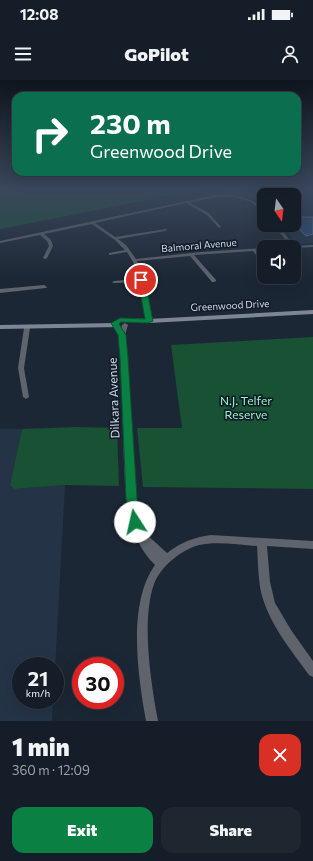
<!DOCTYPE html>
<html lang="en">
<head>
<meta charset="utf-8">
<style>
  :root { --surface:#151d28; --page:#1e2630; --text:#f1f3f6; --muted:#9da2a8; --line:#343b45; --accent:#0b8043 }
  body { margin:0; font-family:Commissioner,sans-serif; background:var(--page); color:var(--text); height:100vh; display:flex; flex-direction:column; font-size:15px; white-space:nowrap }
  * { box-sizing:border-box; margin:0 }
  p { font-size:13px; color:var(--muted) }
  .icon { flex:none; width:22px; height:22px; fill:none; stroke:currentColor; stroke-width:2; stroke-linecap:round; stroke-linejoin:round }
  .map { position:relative; height:641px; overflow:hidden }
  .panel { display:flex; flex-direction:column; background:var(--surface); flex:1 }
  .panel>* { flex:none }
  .guide { position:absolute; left:12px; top:12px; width:289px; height:84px; border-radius:12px; box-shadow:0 4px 16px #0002,0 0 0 1px var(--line); background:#0b6e4f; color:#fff; overflow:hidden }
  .needle { width:26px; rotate:166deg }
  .buttons { position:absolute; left:257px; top:108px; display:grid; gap:8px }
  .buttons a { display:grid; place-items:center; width:44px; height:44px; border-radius:8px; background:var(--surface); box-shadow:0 4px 16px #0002,0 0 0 1px var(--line); font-size:20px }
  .speed { position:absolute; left:12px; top:577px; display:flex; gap:8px; font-size:20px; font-weight:700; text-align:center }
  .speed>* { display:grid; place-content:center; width:52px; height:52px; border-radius:50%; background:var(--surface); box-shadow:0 4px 16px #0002,0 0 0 1px var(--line); line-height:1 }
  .speed small { font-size:10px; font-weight:400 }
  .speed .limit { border:6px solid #d22; background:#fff; color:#111 }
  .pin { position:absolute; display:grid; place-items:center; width:34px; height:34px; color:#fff; margin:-17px; border:2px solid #fff; border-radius:50%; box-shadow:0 1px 4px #0007 }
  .me { position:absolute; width:44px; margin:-22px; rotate:350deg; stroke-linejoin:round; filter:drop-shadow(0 0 3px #0008) }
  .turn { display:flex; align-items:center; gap:14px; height:84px; padding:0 12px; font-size:18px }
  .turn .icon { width:52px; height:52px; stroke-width:2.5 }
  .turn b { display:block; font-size:28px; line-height:34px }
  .round { display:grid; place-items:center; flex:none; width:42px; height:42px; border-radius:12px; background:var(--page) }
  .head { display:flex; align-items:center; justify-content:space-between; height:68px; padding:0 12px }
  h1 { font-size:24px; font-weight:800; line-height:30px }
  .action { display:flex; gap:8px; margin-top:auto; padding:8px 12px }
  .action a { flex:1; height:46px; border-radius:12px; background:var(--accent); color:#fff; font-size:16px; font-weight:800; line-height:46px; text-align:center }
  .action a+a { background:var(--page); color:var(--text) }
  .status { display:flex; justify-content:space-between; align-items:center; height:28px; padding:0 20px; background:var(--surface); direction:ltr }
  .status svg { height:11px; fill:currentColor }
  header { display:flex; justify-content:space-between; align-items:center; height:52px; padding:0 12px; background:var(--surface); font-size:18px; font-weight:800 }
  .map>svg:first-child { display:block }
  .built { fill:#243346 }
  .green { fill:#185134 }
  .building { fill:#274d7c; stroke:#697687 }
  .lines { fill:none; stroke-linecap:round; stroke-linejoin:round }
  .street { fill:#5f636b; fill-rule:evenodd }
  .secondary { fill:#7f8693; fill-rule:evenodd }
  .route { fill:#0b8043; stroke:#07532c }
  .labels { text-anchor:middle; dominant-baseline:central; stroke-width:3.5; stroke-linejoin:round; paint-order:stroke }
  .far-street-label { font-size:10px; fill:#d1d8e2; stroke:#131d2b }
  .street-label { font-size:12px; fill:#d1d8e2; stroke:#131d2b }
  .park-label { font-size:12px; fill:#94f4bb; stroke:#131d2b }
</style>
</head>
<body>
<div class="status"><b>12:08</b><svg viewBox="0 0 49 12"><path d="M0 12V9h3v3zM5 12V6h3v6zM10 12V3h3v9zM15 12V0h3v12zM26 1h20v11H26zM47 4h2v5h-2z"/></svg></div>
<header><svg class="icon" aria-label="menu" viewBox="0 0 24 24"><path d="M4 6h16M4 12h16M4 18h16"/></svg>GoPilot<svg class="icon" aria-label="person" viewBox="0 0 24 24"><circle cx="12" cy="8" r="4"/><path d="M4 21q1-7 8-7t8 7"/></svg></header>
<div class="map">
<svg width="313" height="641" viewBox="0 0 313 641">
  <rect width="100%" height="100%" fill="#1c2735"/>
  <g class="built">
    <path d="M221,110h92v53l-16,1 -17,-19h14v-30h-30v11l-7,-5 -9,-4 -24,-3z"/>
    <path d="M0,349h22l-12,56 4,4 51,-4 -10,185v-4h-34v34h32l-1,21h-52z"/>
  </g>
  <g class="green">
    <path d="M0,110h197l-197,39z"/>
    <path d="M313,257v152l-170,-2 -6,-59h45l-11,-83z"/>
    <path d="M78,347l39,1 2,58 -54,-1 -51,4 -4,-4 12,-56z"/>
  </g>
  <path class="building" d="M294,137h19v17l-7,2 -12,-12z"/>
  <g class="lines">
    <g class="street">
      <path d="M215,115c18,-1 35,1 49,15v3c-4,-3 -8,-7 -12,-10 -20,-11 -42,-5 -62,0l19,10 12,14 -2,1 -12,-13 -21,-12 -91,20 20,14 51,-8 1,1 -2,1 -47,8 8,6 10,14 65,-7 63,-4v2l-6,1 6,8v4h-2l-9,-12 -59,4 22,25v1l-2,1h-2l-22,-26 -53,5c9,19 11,40 15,60l-3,2 -3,-2 -6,-39 -26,1 -2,-1 2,-1 25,-2 -6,-17 -6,-10 -18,3v-2l16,-3 -10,-10 -23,-16 -48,10 7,6 2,6 -6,12 -2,1 -2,-1 6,-12 -2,-5 -7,-6 -40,8v-2z"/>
      <path d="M273,145h4l18,21 18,-1v2l-19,1v-1h-2z"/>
      <path d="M44,205l3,2 -1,1 -46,5v-4z"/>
      <path d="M125,243l3,2 -3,10 10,163 8,33 24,22c13,-10 27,-16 44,-18l102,6v8l-46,-3 3,36 5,21 16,27 22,31v16l-4,-2c-18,-25 -40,-51 -48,-83 -3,-15 -3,-31 -4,-46 -18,-1 -39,-5 -58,-1 -18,5 -38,21 -45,39 -13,37 -3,99 4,137h-12c-8,-45 -19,-117 9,-156 -34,-32 -30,-93 -32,-136 -1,-31 -2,-63 -4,-94l3,-10z"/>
      <path d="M27,246l3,2 -6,40 5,29 -3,2 -3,-2 -5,-29 6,-40z"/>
    </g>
    <g class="secondary">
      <path d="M313,230v4l-164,9 -24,-1 -4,-2 4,-2 24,1z"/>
      <path d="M116,243h3v4l-119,2v-4z"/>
    </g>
  </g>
  <linearGradient id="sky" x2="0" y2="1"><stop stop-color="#0f151d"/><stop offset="0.55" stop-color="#3a475c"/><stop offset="1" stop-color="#3a475c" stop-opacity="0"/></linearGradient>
  <rect width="313" height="199" fill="url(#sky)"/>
  <path class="route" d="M141,198l4,2 8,41 -4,2 -28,-1 -2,2 7,11 2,23 9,140 4,24 -1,3 -5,2 -4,-2 -2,-3 -3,-24 -6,-140 -2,-23 -7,-12 9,-5 25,1 -7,-39z"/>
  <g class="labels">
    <g class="far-street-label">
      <text transform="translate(199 165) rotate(-5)">Balmoral Avenue</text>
      <text transform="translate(230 225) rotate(-3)">Greenwood Drive</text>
    </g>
    <g class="street-label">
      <text transform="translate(113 318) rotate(-92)">Dilkara Avenue</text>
    </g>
    <g class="park-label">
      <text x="246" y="320">N.J. Telfer<tspan x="246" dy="14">Reserve</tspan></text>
    </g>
  </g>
</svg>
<div class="buttons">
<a><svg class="needle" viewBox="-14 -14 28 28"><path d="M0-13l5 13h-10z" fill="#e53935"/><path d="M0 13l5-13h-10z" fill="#9da2a8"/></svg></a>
<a><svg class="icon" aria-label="sound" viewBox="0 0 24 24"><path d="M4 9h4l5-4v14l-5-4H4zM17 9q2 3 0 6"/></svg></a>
</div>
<div class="speed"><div>21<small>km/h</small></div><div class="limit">30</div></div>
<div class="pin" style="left:141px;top:200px;background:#d93025"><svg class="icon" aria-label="arrive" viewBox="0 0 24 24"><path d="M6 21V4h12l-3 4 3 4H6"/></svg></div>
<svg class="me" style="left:135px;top:442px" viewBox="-20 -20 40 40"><circle r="19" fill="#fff"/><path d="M0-13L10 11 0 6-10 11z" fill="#0b8043"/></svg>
<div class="guide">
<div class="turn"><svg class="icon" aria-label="right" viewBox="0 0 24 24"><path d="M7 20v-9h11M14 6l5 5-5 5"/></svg><div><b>230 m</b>Greenwood Drive</div></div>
</div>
</div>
<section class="panel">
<div class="head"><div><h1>1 min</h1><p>360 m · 12:09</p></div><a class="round" style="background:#d93025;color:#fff"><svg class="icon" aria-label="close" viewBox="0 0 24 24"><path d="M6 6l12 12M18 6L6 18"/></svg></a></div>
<div class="action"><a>Exit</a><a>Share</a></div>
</section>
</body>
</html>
